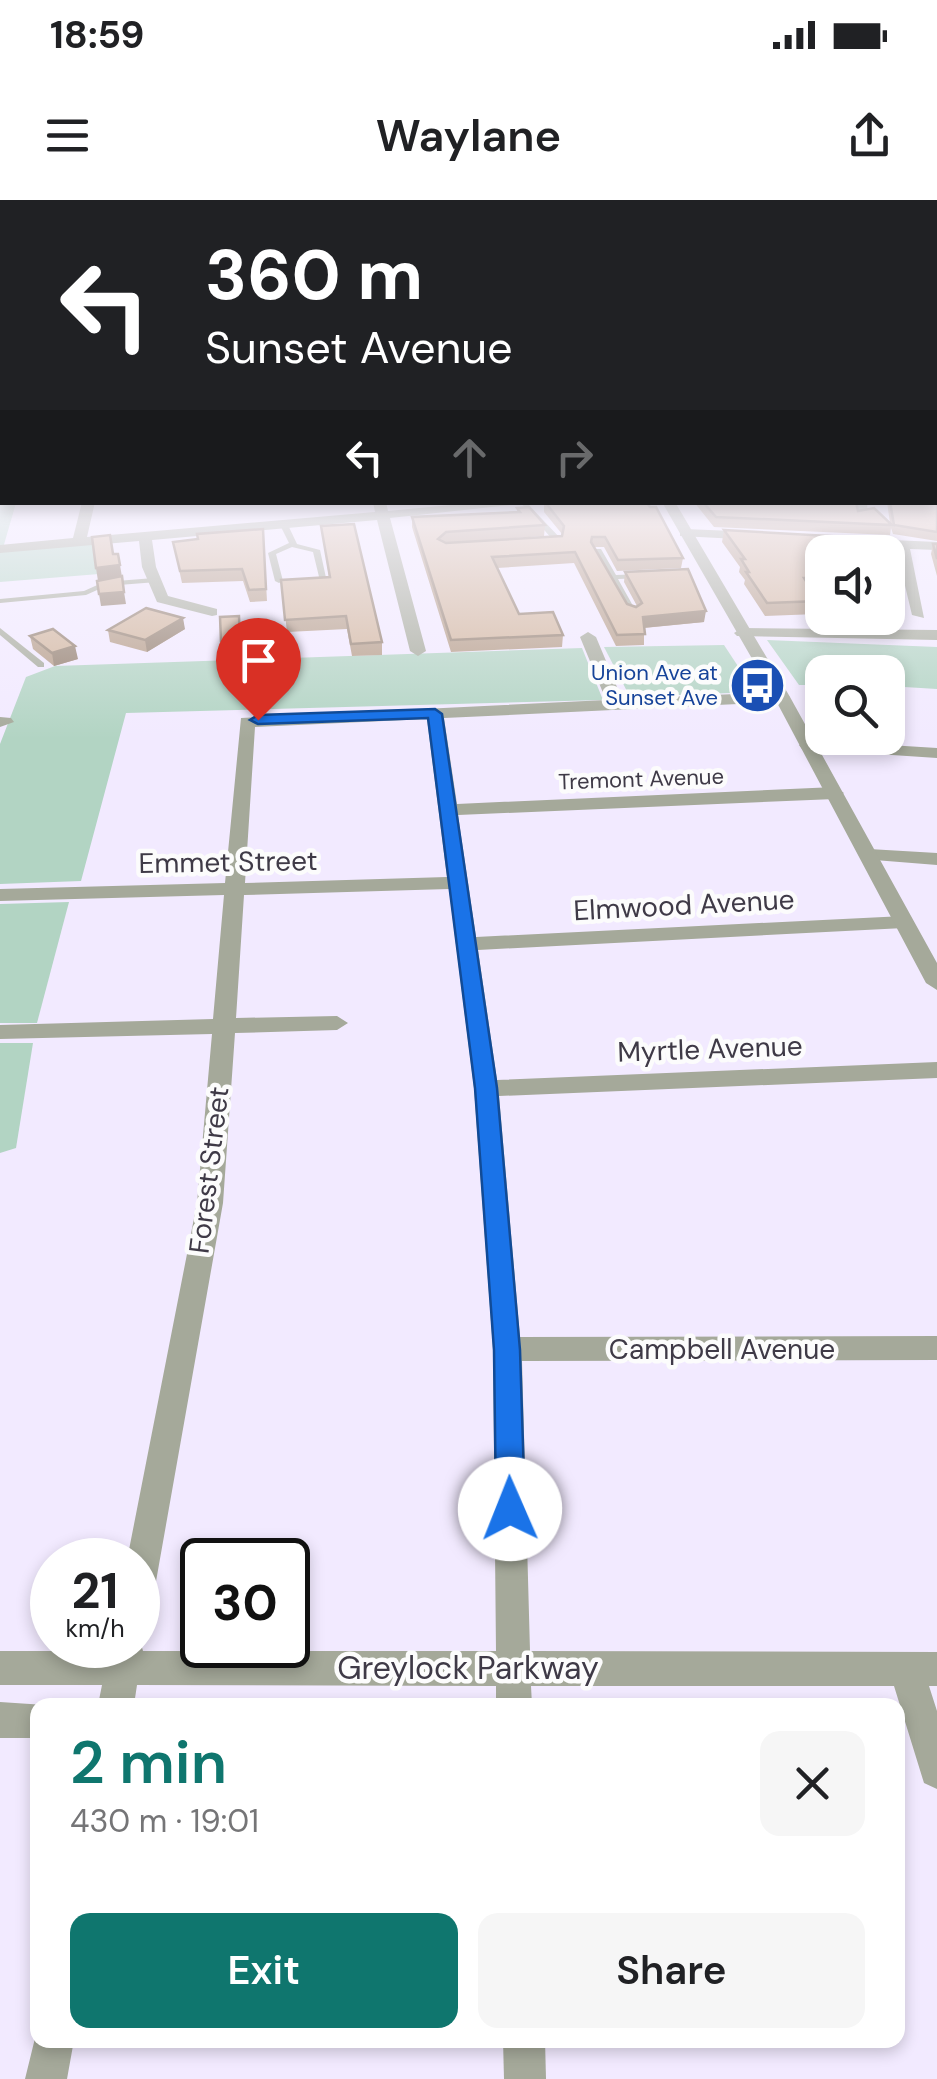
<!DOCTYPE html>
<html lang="en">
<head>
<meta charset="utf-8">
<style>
  :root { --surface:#fff; --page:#f6f6f6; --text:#202124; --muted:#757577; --accent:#0f766e }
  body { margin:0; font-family:"DM Sans",sans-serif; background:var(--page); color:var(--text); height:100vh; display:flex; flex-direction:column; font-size:38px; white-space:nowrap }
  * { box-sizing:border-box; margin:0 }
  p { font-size:32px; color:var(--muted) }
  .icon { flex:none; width:55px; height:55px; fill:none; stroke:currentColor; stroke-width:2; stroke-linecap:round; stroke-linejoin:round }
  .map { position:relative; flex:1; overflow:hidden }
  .sheet { position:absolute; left:30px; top:1498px; width:875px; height:350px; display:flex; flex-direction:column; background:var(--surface); border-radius:20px; box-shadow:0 5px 15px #0003 }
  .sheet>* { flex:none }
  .guide { position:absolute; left:0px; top:0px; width:938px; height:305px; box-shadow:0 5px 15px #0003; background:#202124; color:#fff; overflow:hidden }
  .buttons { position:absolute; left:805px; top:335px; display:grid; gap:20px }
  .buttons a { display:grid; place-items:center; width:100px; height:100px; border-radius:20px; background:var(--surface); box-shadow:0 5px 15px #0003; font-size:50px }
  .speed { position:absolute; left:30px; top:1338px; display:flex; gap:20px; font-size:50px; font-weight:700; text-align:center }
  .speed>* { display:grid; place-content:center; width:130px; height:130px; border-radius:50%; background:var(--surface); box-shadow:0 5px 15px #0003; line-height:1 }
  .speed small { font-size:25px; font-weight:400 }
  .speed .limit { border:5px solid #111; border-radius:15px; background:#fff; color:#111 }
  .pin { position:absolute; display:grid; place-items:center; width:85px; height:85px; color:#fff; margin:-102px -42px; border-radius:50% 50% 50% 0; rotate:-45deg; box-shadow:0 0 10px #0007 }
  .pin .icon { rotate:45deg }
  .me { position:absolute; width:110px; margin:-55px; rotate:359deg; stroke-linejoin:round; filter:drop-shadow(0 0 8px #0008) }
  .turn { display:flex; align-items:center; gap:35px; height:210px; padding:0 40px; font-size:45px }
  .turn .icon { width:130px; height:130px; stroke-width:2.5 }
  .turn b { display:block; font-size:70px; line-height:85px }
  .lanes { display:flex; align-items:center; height:95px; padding:0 40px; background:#0003; justify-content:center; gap:50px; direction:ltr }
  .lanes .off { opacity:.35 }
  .round { display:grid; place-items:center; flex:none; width:105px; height:105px; border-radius:20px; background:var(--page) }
  .headline { display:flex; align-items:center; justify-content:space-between; height:170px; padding:0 40px }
  h1 { font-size:60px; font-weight:600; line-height:75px; color:var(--accent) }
  .action { display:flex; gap:20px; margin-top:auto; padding:20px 40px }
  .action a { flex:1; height:115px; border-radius:20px; background:var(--accent); color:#fff; font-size:40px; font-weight:600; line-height:115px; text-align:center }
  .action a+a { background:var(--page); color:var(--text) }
  .status { display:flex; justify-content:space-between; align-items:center; height:70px; padding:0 50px; background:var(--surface); direction:ltr }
  .status svg { height:28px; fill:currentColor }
  header { display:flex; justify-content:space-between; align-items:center; height:130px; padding:0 40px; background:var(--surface); font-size:45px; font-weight:600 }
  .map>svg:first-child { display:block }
  .green { fill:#b2d4c3 }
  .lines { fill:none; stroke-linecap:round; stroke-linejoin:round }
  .service { fill:#a5a99a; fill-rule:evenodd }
  .minor { fill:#a5a99a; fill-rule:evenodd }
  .tertiary { fill:#a5a99a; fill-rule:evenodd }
  .wall { fill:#b49b85 }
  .shaded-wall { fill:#927e6c }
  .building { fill:#d1b49b; stroke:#927e6c; stroke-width:2.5 }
  .route { fill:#1a73e8; stroke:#114b97; stroke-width:2.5 }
  .labels { text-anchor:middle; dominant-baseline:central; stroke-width:9; stroke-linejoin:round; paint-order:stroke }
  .far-transit-label { font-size:22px; fill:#164399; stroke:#fcfcfc; text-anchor:end }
  .far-street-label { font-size:22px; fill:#3f3a47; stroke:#fcfcfc }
  .street-label { font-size:28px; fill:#3f3a47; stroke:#fcfcfc }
  .near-street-label { font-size:32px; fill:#3f3a47; stroke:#fcfcfc }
</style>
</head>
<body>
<div class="status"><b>18:59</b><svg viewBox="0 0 49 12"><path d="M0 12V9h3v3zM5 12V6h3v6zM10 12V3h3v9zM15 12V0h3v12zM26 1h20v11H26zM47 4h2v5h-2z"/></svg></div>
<header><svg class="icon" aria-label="menu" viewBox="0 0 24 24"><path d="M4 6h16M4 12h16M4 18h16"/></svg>Waylane<svg class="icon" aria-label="share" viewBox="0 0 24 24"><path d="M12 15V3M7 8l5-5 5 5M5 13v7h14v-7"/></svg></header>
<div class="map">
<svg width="937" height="1879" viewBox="0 0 937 1879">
  <rect width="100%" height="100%" fill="#f2eaff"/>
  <g class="green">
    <path d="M0,279l2,23 14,1 -13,45 93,-7 3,33 -99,8z"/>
    <path d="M767,440l170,7v42l-49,-3v-14h-66v13h-23z"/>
    <path d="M724,445l31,47 -125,5 -26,-50z"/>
    <path d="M582,448l21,52 -477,13 -45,168 -81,3v-140l26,-67 29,-11z"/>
    <path d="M69,702l-32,121h-37v-119z"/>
    <path d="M0,843h33l-17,105 -16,5z"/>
  </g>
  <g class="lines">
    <g class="service">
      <path d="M520,302h6l35,37v4l-18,1v-4l9,-1z"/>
      <path d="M284,323l4,2 9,19 23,6 8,37 -7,-2 -8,-33 -21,-5 -16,7 7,27 -4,2 -4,-2 -7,-28 21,-10 -9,-18z"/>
      <path d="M595,349h6l15,26 27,-1 4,2 -4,2 -25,1 19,34 -1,2 -7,-2 -35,-62z"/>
      <path d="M154,378l4,2 -1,2 -51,4 -20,9 -86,8v-4l84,-8 20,-9z"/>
      <path d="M0,428l44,35v4h-6l-38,-32z"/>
    </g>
    <g class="minor">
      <rect x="935" y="276" width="2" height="7"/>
      <path d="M82,302h13l-8,35 288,-25 -2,-10h13l2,9 94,-9h56l-148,16 36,133 -8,5 -8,-5 -33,-131 -225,20 4,27 12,29 49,13v6l-5,1 -55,-14 -15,-35 -3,-26 -139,12v-8l73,-7z"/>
      <path d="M854,302h13l1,16h-10z"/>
      <path d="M685,329l72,3 7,4 -7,4 -77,-4v-6z"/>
      <path d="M847,338l90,4v8l-27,-1 14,69 -12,-3 -16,-67 -44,-3 -5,-1z"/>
      <path d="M742,428l195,2v10l-200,-4 -3,-3z"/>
      <path d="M588,432l8,5 26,62 160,-7 8,5 -8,5 -338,16 13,86 378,-17 9,6 -9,6 -377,16 18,122 428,-21 10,6 -10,6 -426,22 19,130 440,-18v16l-438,18 21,241 417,-1v24l-415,1 8,290 407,1v34h-8l8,25v78l-13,-6 -30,-97h-363l1,19h-36v-19l-359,-1 -3,20h-36l4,-20h-102v-34h109l1,-6h28v-12l5,18h353l-3,-302 -19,-261 -25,-199 -205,6 -8,123 101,-2 11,7 -11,7 -102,3 -12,170 -68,384 -5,11 -12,5v-43h-11l70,-357 15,-169 -212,5v-14l213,-6 11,-124 -224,6v-12l225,-6 16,-165 365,-18 -26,-63zM427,519l20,158 -202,6 10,-156z"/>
      <path d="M0,517l11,1 3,4 -14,5z"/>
      <path d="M808,540l129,8v10l-135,-9 -3,-4z"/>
      <path d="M869,649l68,4v12l-75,-6 -3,-4z"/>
      <path d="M0,1502l45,3h-7v33h-38z"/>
      <path d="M38,1826v14h36l-7,39h-42z"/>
      <path d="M503,1840h42l1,39h-42z"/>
    </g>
    <path class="tertiary" d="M662,302h13l115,195 147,266v27l-11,-7 -152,-286z"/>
  </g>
  <g class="wall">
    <path d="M937,280v61l-44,-7 -2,-6 -1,7 -176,-8 -20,-25h162l2,9 32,12 -3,-21h48z"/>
    <path d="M544,302l139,56 -2,10 -64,3 -13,-24h-10l33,57 10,2 -13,-24 1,-10 79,50 -60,6v17l-28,1 -42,-83 -77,5 22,46 44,21 -1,12 -111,5 -39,-125v-10l105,-5v-4l28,17 -1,11 -99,7 117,-7v-2l-18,-22z"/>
    <path d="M321,326l61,116v13l-30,1 -5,-27 -60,3 -6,-52 48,-3z"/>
    <path d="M263,329l4,72 -17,1 -7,-21 -61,2 -9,-41 25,-3z"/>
    <path d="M724,330l98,22v38h-10l7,11 -2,13 -52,2 -21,-32 1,-4 -6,-8 1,-5 -18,-25z"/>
    <path d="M933,344h4v32l-6,-22z"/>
    <path d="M239,416l2,37 -19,1 -1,-13z"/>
    <path d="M185,429l-38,23 -37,-10 -2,-12z"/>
    <path d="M30,436l48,23 -24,7 -21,-17z"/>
  </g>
  <g class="shaded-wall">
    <path d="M120,365l2,12 -24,4 -2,-13z"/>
    <path d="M124,392l2,12 -25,2 -2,-12z"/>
    <path d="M706,411l-2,11 -62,6 1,-11z"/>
    <path d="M183,418l2,11 -38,23 -2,-12z"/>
    <path d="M75,446l3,13 -24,7 -2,-13z"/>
  </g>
  <g class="building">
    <path d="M935,280h2v52l-43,-7 -4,-23h45z"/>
    <path d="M545,302h101l4,5h6l27,51 -65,2 -13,-23h-13l-1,5 36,62 9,3 6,-4 -17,-31 63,-3 18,42 -63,6 2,17 -28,1 -42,-83 -83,5 27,57 34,-2 10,23 -112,5 -39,-123 108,-5 -3,-4 12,-1 16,18 -99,7 -8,7 8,4 116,-7 2,-10z"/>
    <path d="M703,302h153l2,9 16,-3 18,17 -176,-8z"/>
    <path d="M354,324l28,118 -31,2 -5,-28 -61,4 -4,-40 49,-3 -9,-51z"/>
    <path d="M263,329l3,60 -17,1 -7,-21 -62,2 -7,-29 25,-3 -1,-5z"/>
    <path d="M724,330l158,9 3,13h-63v26h-18l15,23 -52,2 -21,-31h3l-8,-13h4z"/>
    <path d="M110,335l3,19h5l2,11 -24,3 -4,-31z"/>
    <path d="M933,344h4v15z"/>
    <path d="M122,376l2,16 -25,2 -2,-13z"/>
    <path d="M146,408l37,10 -38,22 -37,-10z"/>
    <path d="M239,416l1,24 -19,1 -1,-24z"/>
    <path d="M53,429l22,17 -23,7 -22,-17z"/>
  </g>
  <linearGradient id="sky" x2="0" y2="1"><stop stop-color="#7cabd5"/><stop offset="0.51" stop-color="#f9f6ff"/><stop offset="1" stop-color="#f9f6ff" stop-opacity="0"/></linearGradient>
  <rect width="937" height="539" fill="url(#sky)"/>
  <path class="route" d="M435,509l7,5 55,374 23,262 5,159 -4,9 -11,4 -10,-4 -4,-9 -2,-159 -19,-262 -47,-370 -170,6 -8,-4 8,-5z"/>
  <defs>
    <symbol id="bus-disc" viewBox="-11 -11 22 22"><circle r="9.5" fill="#1a4fb4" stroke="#fcfcfc"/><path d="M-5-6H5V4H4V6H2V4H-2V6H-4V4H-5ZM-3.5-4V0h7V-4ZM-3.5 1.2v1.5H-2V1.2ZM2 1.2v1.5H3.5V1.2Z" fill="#fff"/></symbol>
  </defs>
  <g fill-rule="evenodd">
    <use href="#bus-disc" x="726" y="454" width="63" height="63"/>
  </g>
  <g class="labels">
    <g class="far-transit-label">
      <text x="718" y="472">Union Ave at<tspan x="718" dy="25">Sunset Ave</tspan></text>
    </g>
    <g class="far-street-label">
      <text transform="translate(641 579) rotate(-2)">Tremont Avenue</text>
    </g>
    <g class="street-label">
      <text transform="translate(228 662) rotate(-1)">Emmet Street</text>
      <text transform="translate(684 705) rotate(-3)">Elmwood Avenue</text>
      <text transform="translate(710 849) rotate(-2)">Myrtle Avenue</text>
      <text transform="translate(209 970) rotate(-83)">Forest Street</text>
      <text x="722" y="1149">Campbell Avenue</text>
    </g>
    <g class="near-street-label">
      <text x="468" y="1468">Greylock Parkway</text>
    </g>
  </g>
</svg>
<div class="buttons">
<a><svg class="icon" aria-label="sound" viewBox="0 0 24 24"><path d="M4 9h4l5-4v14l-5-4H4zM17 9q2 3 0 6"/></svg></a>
<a><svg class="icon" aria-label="search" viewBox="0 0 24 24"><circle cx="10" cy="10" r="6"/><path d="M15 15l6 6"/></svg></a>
</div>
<div class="speed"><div>21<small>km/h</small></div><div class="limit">30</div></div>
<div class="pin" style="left:258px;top:520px;background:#d93025"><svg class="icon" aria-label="arrive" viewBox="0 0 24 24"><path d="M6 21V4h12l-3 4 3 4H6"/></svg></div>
<svg class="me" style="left:510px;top:1309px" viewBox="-20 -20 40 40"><circle r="19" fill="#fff"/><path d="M0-13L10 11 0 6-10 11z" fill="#1a73e8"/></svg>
<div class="guide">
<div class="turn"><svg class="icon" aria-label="left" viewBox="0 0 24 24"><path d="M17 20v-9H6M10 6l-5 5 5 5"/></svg><div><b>360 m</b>Sunset Avenue</div></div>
<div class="lanes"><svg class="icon" aria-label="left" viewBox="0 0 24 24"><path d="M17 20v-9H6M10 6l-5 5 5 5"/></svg><svg class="icon off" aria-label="ahead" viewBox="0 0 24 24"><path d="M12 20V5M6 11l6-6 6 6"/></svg><svg class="icon off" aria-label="right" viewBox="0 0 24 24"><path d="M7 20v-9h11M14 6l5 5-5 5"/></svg></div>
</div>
<section class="sheet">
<div class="headline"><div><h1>2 min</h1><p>430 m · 19:01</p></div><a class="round"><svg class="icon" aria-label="close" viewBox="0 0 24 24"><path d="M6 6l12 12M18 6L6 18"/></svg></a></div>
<div class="action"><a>Exit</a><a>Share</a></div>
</section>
</div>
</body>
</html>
